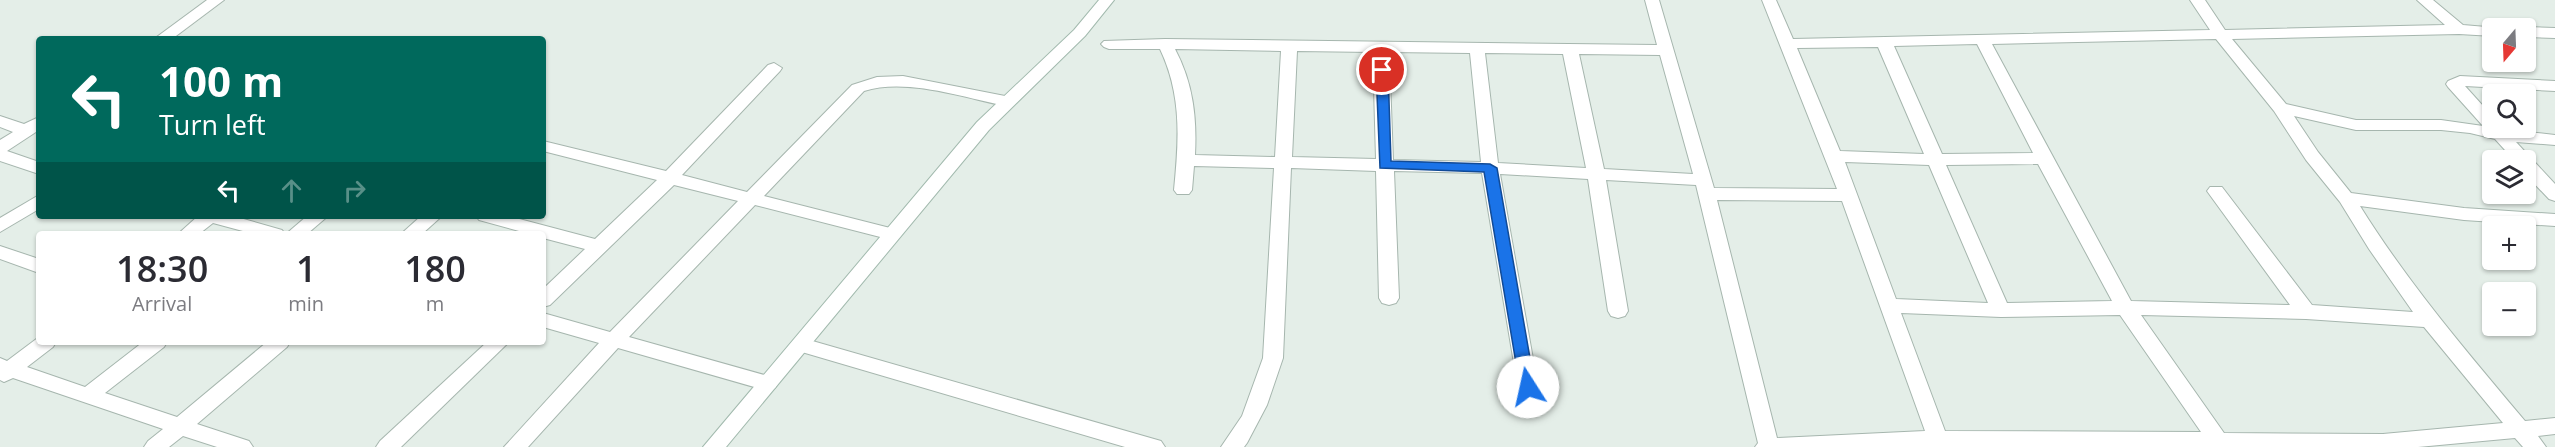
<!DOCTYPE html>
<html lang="en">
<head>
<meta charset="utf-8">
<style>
  :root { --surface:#fff; --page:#f2f2f3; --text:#2b2b33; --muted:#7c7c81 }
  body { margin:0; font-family:"Open Sans",sans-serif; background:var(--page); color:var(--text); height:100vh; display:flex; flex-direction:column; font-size:22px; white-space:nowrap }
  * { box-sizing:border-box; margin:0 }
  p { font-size:20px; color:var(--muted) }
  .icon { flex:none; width:33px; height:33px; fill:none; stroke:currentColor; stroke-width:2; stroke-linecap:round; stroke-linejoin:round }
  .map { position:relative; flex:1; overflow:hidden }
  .panel { position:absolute; left:36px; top:231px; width:510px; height:114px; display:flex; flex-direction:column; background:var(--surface); border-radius:6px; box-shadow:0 2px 4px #0004 }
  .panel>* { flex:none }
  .top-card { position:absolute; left:36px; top:36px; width:510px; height:183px; border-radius:6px; box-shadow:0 2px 4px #0004; background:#00695c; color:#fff; overflow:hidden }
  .needle { width:39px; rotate:199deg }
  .buttons { position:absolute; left:2482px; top:18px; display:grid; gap:12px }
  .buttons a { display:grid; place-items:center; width:54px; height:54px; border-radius:6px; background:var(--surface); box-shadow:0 2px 4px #0004; font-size:30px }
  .pin { position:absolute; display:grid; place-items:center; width:51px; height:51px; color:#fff; margin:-26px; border:3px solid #fff; border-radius:50%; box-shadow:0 2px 6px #0007 }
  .me { position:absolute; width:66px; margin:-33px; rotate:350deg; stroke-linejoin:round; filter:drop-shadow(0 0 4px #0008) }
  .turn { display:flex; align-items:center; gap:21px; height:126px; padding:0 24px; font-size:27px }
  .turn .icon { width:78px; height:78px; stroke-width:2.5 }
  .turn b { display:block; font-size:42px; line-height:51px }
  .lanes { display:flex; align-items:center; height:57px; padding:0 24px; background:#0003; justify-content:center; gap:30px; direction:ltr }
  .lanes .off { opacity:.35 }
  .eta { display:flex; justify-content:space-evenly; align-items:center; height:102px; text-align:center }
  .eta b { font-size:36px; font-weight:600; line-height:42px }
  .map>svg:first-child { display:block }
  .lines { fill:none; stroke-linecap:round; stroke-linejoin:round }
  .minor-casing { stroke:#a6b6ae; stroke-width:2 }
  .secondary-casing { stroke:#a2baae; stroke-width:2 }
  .minor { fill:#fff; fill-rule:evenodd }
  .secondary { fill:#fff; fill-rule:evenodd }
  .route { fill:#1a73e8; stroke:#114b97; stroke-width:1.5 }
</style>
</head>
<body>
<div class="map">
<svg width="2555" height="447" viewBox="0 0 2555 447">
  <rect width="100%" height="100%" fill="#e4eee8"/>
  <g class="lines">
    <defs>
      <g id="minor">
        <path d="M207,0h17l-52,39h-18z"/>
        <path d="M1645,0h14l55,188 123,1 -75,-189h14l17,39 417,-9 -20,-30h15l20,30 220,-5 -28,-25h16l30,25 35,3h-5v8l-34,-2 -227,5 54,65 70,16h85l42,6 -35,-39 -2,-3 2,-3 12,-5 95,5v10l-90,-5 28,31v11l62,7v10l-39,-3 39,42v17l-6,-2 -23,-24v-15h-12l-19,-21 -25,-6 -29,-3h-85l-62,-14 24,36 33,41 113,15 91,6v12l-91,-6 -104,-14c48,77 106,145 165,215l30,-3v16l-17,2 8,11h-23l-8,-9 -97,9h-663l3,-4 -62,-258 -90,-5 22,131 -3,5 -7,2 -7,-2 -3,-5 -20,-132 -88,-5 38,213 -3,5 -7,3 -7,-3 -3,-5 -36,-214 -88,-2 5,127 -3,5 -7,2 -7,-2 -3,-5 -3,-127 -85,-3 -8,190 -16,47 -20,38 -3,4h-23l21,-31 21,-58 11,-190 -80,-2 -2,24 -3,4h-12l-3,-4c5,-50 8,-95 -14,-141h-51l-5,-2 -3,-3 3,-3 61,-2 492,6zM2216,39l58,72 32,49 34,42 29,47 44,63 -101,-7 -90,-118h-12l-3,4 83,114 -159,-4 -139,-257zM1977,44l56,109 -91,1 -48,-108zM1878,47l46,107 -84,-3 -43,-103zM1175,49l106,2 -6,106 -80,-2c2,-38 -2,-72 -20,-106zM1297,51l76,1 3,107 -84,-2zM1389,52l81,1 11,109 -88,-2zM1485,53l78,1 23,114 -88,-5zM1579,54l81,1 33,119 -89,-5zM1845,162l84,3 59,138 -92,-4zM2038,164l74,137 -105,2 -61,-138zM1717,200l125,1 83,230 -148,7zM1901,313l100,4 119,-2 81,117 -256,-1zM2141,315l165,4 118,8 79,96 -120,11 -159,-1z"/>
        <path d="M2526,27l29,1v10l-29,-1v-9h-4z"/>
        <path d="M774,63l8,5 -2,3 -98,104 65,17 105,-107 25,-8 26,-1 102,20 8,5 -8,5c-43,-9 -99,-28 -141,-15l-100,105 134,34 3,4 -3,4 -6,2 -137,-35 -126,132 146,41 3,5 -3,5 -7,3 -150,-43 -90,99h-24l95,-104 -56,-16v-14l67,19 128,-131 -64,-16 -124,120 -7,2v-18l42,-40 -42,-11v-4h-13l-51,-14 -3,-4h32l87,23 62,-59 -114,-29v-10l123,30 102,-106z"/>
        <path d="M0,116l24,8 15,-7v13l-32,21 32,11v12l-39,-13v-21l13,-8 -13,-5z"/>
        <path d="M39,195v14l-39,23v-14z"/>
        <path d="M198,216h35l49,14 3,4h-31l-41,-11 -14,11h-21z"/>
        <path d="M307,216h21l-21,18h-21z"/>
        <path d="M421,216h21l-20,18h-21z"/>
        <path d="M0,246l39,13v14l-39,-14z"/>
        <path d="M39,337v5h17l-3,5 -26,20 58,20 58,-45h24l-3,5 -59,46 72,24 90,-75h23l-3,5 -90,77 52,17 4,6h-36l-34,-11 -14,11h-25l4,-6 15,-12 -150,-51 -9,4 -4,-2v-22l7,3z"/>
        <path d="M802,338l352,101 7,2 4,6h-40l-330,-97 -3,-5 3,-5z"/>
        <path d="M487,342h22l-108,105h-25l4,-6z"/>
      </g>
      <path id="secondary" d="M1099,0h15l-29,36 -96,94 -263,317h-23l274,-325 97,-92z"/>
    </defs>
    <use href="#minor" class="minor-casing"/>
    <use href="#secondary" class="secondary-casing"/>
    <use href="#minor" class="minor"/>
    <use href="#secondary" class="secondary"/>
  </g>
  <path class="route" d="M1382,67l6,3 3,91 99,3 7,4 38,219 -2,4h-11l-2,-4 -36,-215 -104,-4 -4,-98z"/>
</svg>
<div class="buttons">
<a><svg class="needle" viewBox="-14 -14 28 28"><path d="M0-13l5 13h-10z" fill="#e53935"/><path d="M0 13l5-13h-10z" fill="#7c7c81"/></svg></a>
<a><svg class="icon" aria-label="search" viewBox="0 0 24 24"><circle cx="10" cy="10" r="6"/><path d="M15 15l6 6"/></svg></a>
<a><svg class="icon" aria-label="layers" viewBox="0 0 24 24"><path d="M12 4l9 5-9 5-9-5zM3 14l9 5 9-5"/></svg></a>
<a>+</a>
<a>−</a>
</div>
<div class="pin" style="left:1382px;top:70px;background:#d93025"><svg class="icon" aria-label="arrive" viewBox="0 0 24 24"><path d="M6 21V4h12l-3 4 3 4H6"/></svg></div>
<svg class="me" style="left:1528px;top:387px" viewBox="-20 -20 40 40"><circle r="19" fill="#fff"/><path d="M0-13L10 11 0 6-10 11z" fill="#1a73e8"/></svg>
<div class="top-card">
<div class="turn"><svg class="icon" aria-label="left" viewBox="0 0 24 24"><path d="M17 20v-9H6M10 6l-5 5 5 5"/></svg><div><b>100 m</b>Turn left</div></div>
<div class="lanes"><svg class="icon" aria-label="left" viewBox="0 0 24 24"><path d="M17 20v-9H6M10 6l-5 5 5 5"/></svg><svg class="icon off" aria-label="ahead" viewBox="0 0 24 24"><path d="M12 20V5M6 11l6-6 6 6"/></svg><svg class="icon off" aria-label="right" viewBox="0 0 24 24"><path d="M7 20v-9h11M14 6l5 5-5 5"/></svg></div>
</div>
<section class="panel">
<div class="eta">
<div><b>18:30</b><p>Arrival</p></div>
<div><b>1</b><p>min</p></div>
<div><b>180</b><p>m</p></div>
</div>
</section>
</div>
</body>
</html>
